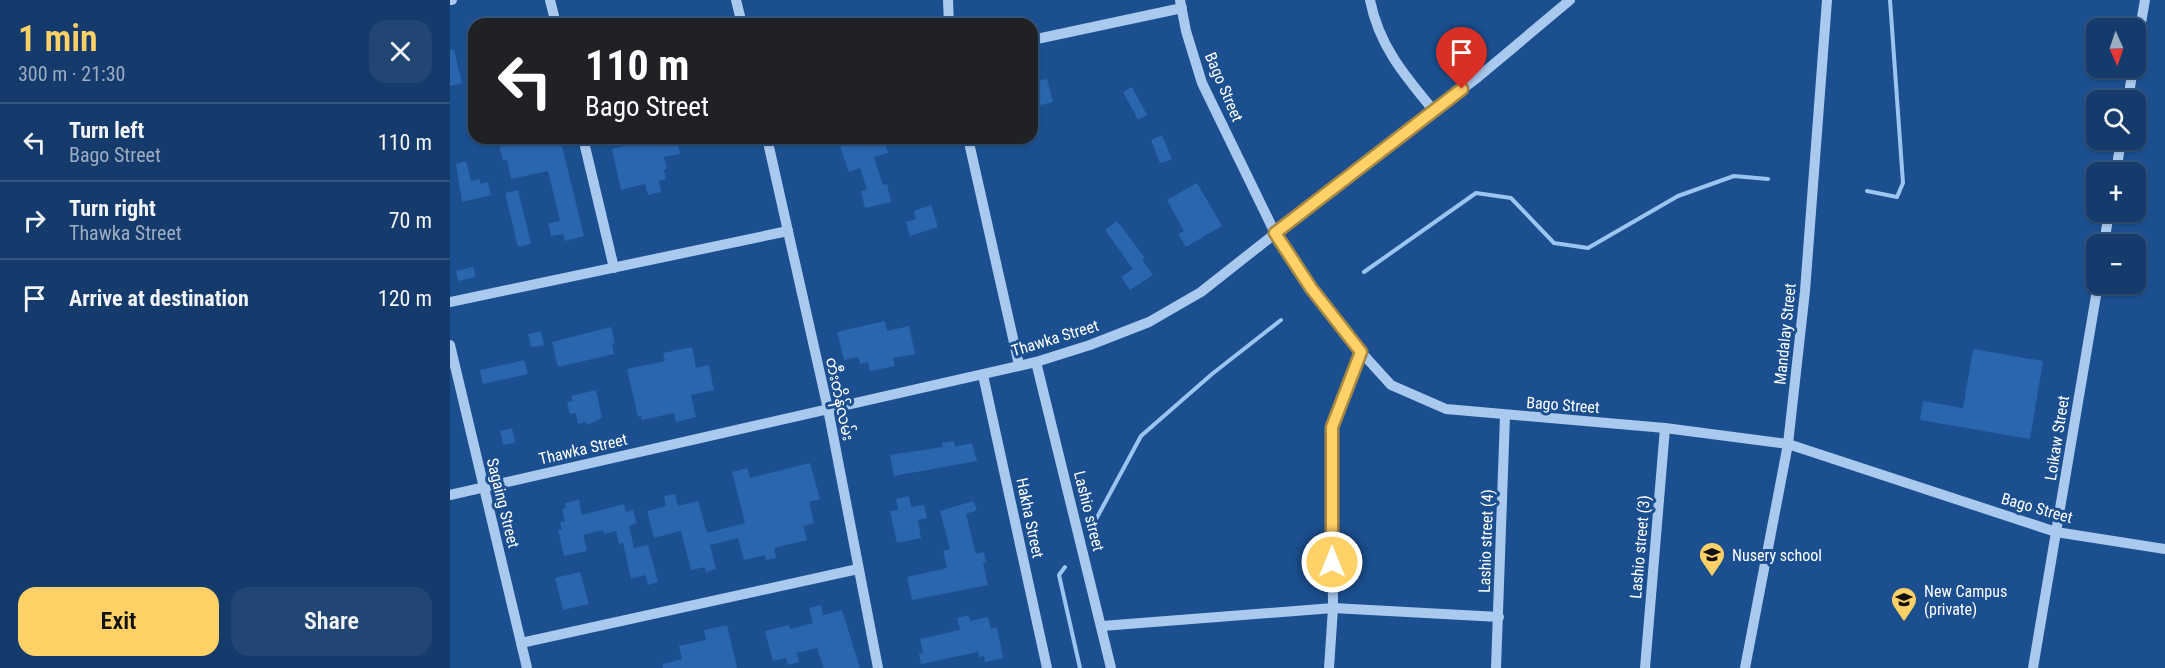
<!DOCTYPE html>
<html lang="en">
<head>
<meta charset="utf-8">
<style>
  :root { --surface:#143b6b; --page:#214673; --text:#f1f3f6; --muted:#9dadc1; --line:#33557e; --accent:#ffd166 }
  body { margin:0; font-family:"Roboto Condensed","Noto Sans Myanmar",sans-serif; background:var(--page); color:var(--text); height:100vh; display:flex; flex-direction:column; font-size:22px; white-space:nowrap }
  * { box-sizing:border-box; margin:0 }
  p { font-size:20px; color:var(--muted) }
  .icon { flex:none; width:33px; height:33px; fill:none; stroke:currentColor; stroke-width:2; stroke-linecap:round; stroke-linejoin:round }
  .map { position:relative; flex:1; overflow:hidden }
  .sheet { display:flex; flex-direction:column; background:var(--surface); width:450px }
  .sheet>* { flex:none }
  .guide { position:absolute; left:18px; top:18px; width:570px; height:126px; border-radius:18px; box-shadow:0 2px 4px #0004,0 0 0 2px var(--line); background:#202124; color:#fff; overflow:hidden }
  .needle { width:39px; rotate:177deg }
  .fabs { position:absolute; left:1636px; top:18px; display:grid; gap:12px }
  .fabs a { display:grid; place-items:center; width:60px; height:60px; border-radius:12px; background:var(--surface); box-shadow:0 2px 4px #0004,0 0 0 2px var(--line); font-size:30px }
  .pin { position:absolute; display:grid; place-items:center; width:51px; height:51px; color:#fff; margin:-62px -26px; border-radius:50% 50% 50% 0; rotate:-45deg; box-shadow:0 0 6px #0007 }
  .pin .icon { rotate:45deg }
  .me { position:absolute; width:66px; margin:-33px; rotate:0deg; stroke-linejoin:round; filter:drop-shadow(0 0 4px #0008) }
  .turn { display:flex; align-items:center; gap:21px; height:126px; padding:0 18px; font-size:27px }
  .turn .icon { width:78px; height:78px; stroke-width:2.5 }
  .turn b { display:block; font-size:42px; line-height:51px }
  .round { display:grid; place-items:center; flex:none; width:63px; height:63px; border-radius:18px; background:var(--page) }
  .head { display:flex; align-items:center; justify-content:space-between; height:102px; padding:0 18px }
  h1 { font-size:36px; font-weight:600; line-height:45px; color:var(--accent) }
  .button { display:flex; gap:12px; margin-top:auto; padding:12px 18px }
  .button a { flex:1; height:69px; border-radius:18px; background:var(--accent); color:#111; font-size:24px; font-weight:600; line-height:69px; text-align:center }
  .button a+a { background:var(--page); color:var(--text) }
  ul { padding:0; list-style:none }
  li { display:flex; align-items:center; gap:18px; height:78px; padding:0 18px; border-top:2px solid var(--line) }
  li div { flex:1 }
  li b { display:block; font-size:22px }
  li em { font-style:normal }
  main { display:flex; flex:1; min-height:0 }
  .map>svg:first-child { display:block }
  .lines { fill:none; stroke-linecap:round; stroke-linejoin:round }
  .stream { stroke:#9cc4f0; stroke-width:4 }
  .building { fill:#2a66ad }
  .minor { stroke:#a9c9ee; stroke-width:10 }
  .route-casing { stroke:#a68842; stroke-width:15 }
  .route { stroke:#ffd166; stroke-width:10 }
  .labels { text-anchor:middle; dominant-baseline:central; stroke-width:6; stroke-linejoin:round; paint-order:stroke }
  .street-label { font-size:16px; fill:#fff; stroke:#1b4f8f }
  .poi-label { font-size:16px; fill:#fff; stroke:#1b4f8f; text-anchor:start }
</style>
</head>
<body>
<main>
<section class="sheet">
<div class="head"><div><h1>1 min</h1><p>300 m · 21:30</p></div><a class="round"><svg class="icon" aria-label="close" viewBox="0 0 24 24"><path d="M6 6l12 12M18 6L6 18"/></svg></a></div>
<ul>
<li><svg class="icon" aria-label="left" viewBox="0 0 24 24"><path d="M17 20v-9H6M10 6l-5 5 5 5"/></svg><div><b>Turn left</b><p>Bago Street</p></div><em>110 m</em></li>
<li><svg class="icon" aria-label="right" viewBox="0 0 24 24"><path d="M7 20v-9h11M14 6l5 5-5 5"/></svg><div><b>Turn right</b><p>Thawka Street</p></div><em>70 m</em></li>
<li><svg class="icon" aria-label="arrive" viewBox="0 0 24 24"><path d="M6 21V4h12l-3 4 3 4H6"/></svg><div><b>Arrive at destination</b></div><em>120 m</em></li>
</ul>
<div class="button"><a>Exit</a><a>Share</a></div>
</section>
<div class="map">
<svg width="1715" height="668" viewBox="0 0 1715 668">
  <rect width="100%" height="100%" fill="#1b4f8f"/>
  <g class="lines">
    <g class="stream">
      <path d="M1417,191l30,6 6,-14 -13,-183"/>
      <path d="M914,272l112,-79 35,5 43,45 34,5 90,-52 56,-20 34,3"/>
      <path d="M644,523l47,-87 71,-62 69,-54"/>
      <path d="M615,567l-6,8 21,93"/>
    </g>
  </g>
  <g class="building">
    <path d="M0,50h4l8,33 -12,3z"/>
    <path d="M597,79l6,23 -21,5v-25z"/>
    <path d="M682,87l15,28 -9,5 -15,-28z"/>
    <path d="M712,135l10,24 -12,4 -9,-23z"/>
    <path d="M47,138h63l24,98 -19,5 -2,-7 -12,2 -3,-13 12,-2 -12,-50 -37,8 -4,-19 -4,1z"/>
    <path d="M207,138h19l4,16 -16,3 3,12 -3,1 2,9 -7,2 2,11 -13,3 -3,-11 -24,6 -9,-41z"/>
    <path d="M387,138h35l2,6 10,-3 4,12 -14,4 9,28 4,-1 4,18 -26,6 -4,-17 6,-2 -7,-21 -11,4z"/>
    <path d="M16,161l5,20 8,-2 2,5 7,-2 3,13 -29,7 -6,-38z"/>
    <path d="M747,183l25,43 -36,21 -8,-13 6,-3 -17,-31z"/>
    <path d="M68,190l13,54 -13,3 -13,-54z"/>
    <path d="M481,205l7,22 -28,9 -4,-14 10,-3 -2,-8z"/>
    <path d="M667,221l28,37 -3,2 11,15 -23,15 -9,-13 12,-8 -28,-39z"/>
    <path d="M23,267l3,10 -18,4 -2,-10z"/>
    <path d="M435,321l2,10 22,-5 6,28 -22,4 2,8 -25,5 -2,-9 -8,2 -1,-7 -15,3 -7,-28z"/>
    <path d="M161,327l4,16 -3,1 2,10 -56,13 -6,-25z"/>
    <path d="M91,331l3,14 -13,2 -3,-13z"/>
    <path d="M242,347l4,21 13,-3 5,25 -23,5 5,22 -20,5 -2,-9 -32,7 -1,-4 -3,1 -11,-48 38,-8 -2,-8z"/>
    <path d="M1523,349l70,12 -13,78 -110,-19 3,-19 40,7z"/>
    <path d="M74,360l4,14 -45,10 -3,-14z"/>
    <path d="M146,390l6,28 -15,7 -1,-3 -8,2 -2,-11 -6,1 -3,-12 6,-1 -2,-5z"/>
    <path d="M62,428l3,15 -12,2 -3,-14z"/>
    <path d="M504,441l1,6 17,-4 5,18 -83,15 -4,-21 53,-8 -1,-4z"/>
    <path d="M360,463l10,36 -11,3 5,21 -11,3 4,14 -33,8 2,10 -10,2 -1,-5 -21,5 -6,-22 -28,7 6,24 -10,3 -1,-5 -14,3 -10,-39 -27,7 -7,-27 19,-5 -2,-10 11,-2 3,12 20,-5 9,32 38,-10 -13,-51 15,-4 3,10z"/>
    <path d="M459,496l2,11 13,-2 3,13 -9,2 3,18 -24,5 -7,-32 8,-1 -2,-11z"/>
    <path d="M129,500l3,15 42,-11 2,8 7,-2 4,13 -8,3 5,22 14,-3 10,37 -10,3 -3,-10 -14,4 -8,-36 -4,1 -3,-13 -12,3 -1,-4 -20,5 4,16 -23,5 -6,-26h4l-2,-8 5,-1 -3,-12 4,-1 -1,-5z"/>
    <path d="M523,501l4,9 -11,4 10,40 8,-2 2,11h-3l5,22 -76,15 -5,-23 40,-9 -4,-17 7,-2 -10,-38z"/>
    <path d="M130,572l9,32 -26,6 -8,-32z"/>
    <path d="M371,605l2,10 19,-5 18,58h-36l-7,-20 -20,5 2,9 -11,3 -2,-7 -13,3 -8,-30 24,-6 1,4 23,-6 -4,-15z"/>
    <path d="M519,615l1,6 18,-4 3,12 6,-2 6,31 -18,4 -1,-6 -5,1 -1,-5 -57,12 -2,-10 4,-1 -3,-14 40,-9 -3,-12z"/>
    <path d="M277,625l10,43h-74v-4l19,-5 -3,-13 27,-6 -2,-10z"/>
  </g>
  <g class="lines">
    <g class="minor">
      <path d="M0,0h2"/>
      <path d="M100,0l6,24"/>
      <path d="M286,0l6,24"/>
      <path d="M498,0l1,24"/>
      <path d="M730,0l6,31 16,52 73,150 36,55 50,64 30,33 55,24 219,19 123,16 268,88 109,17"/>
      <path d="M920,0c9,46 35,76 64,111"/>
      <path d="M582,40l150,-32"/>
      <path d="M1686,51l9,-51"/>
      <path d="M1678,100l5,-32"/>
      <path d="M133,138l31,130"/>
      <path d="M317,138l61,271 50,259"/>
      <path d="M518,138l51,227"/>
      <path d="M1666,172l5,-32"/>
      <path d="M1654,244l5,-32"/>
      <path d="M0,302l338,-71"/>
      <path d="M0,345l77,323"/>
      <path d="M586,362l75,306"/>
      <path d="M533,375l64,293"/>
      <path d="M0,495l586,-133 54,-17 59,-23 52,-30 189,-149 87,-65 93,-78"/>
      <path d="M652,626l231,-18 166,9"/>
      <path d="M71,643l337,-74"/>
      <path d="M879,668l4,-60 -1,-181 29,-75"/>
      <path d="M1046,668l9,-252"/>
      <path d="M1195,668l20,-240"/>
      <path d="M1295,668l43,-224 17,-153 22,-291"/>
      <path d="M1583,668l65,-384"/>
    </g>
  </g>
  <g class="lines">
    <defs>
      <path id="route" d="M882,562v-135l29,-75 -50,-64 -36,-55 187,-144"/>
    </defs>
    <use href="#route" class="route-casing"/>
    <use href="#route" class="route"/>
  </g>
  <defs>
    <symbol id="school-pin" viewBox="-11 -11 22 30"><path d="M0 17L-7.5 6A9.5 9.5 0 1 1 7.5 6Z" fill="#ffd166" stroke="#1b4f8f"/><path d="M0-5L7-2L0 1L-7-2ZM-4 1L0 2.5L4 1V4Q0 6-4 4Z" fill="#111"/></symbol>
  </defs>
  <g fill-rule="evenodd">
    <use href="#school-pin" x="1247" y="540" width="30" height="40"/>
    <use href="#school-pin" x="1439" y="585" width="30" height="40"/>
  </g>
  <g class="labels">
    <g class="street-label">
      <text transform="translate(774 87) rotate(67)">Bago Street</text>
      <text transform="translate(1335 334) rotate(-84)">Mandalay Street</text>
      <text transform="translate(605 338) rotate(-17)">Thawka Street</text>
      <text transform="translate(390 399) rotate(78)">တီးတိန်လမ်း</text>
      <text transform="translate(1113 405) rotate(4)">Bago Street</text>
      <text transform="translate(1607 438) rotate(-81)">Loikaw Street</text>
      <text transform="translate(133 449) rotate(-13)">Thawka Street</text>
      <text transform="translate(53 503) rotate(76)">Sagaing Street</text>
      <text transform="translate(1587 508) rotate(16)">Bago Street</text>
      <text transform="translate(639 511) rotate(76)">Lashio street</text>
      <text transform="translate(580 518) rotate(78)">Hakha Street</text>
      <text transform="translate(1036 541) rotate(-88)">Lashio street (4)</text>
      <text transform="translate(1190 547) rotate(-85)">Lashio street (3)</text>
    </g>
    <g class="poi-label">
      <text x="1282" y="555">Nusery school</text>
      <text x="1474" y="591">New Campus<tspan x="1474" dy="18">(private)</tspan></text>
    </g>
  </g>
</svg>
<div class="fabs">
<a><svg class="needle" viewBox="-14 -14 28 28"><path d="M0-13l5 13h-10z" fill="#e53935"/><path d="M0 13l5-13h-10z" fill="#9dadc1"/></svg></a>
<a><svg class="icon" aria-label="search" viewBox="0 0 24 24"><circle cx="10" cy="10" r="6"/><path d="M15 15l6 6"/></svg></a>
<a>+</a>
<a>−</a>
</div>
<div class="pin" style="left:1012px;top:89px;background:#d93025"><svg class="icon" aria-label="arrive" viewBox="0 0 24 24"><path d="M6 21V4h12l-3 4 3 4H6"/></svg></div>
<svg class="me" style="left:882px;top:562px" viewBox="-20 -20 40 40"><circle r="17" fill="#ffd166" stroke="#fff" stroke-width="3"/><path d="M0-11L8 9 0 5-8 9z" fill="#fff"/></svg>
<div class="guide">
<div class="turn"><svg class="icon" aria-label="left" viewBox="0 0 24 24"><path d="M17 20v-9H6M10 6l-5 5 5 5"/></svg><div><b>110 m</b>Bago Street</div></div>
</div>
</div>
</main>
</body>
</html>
